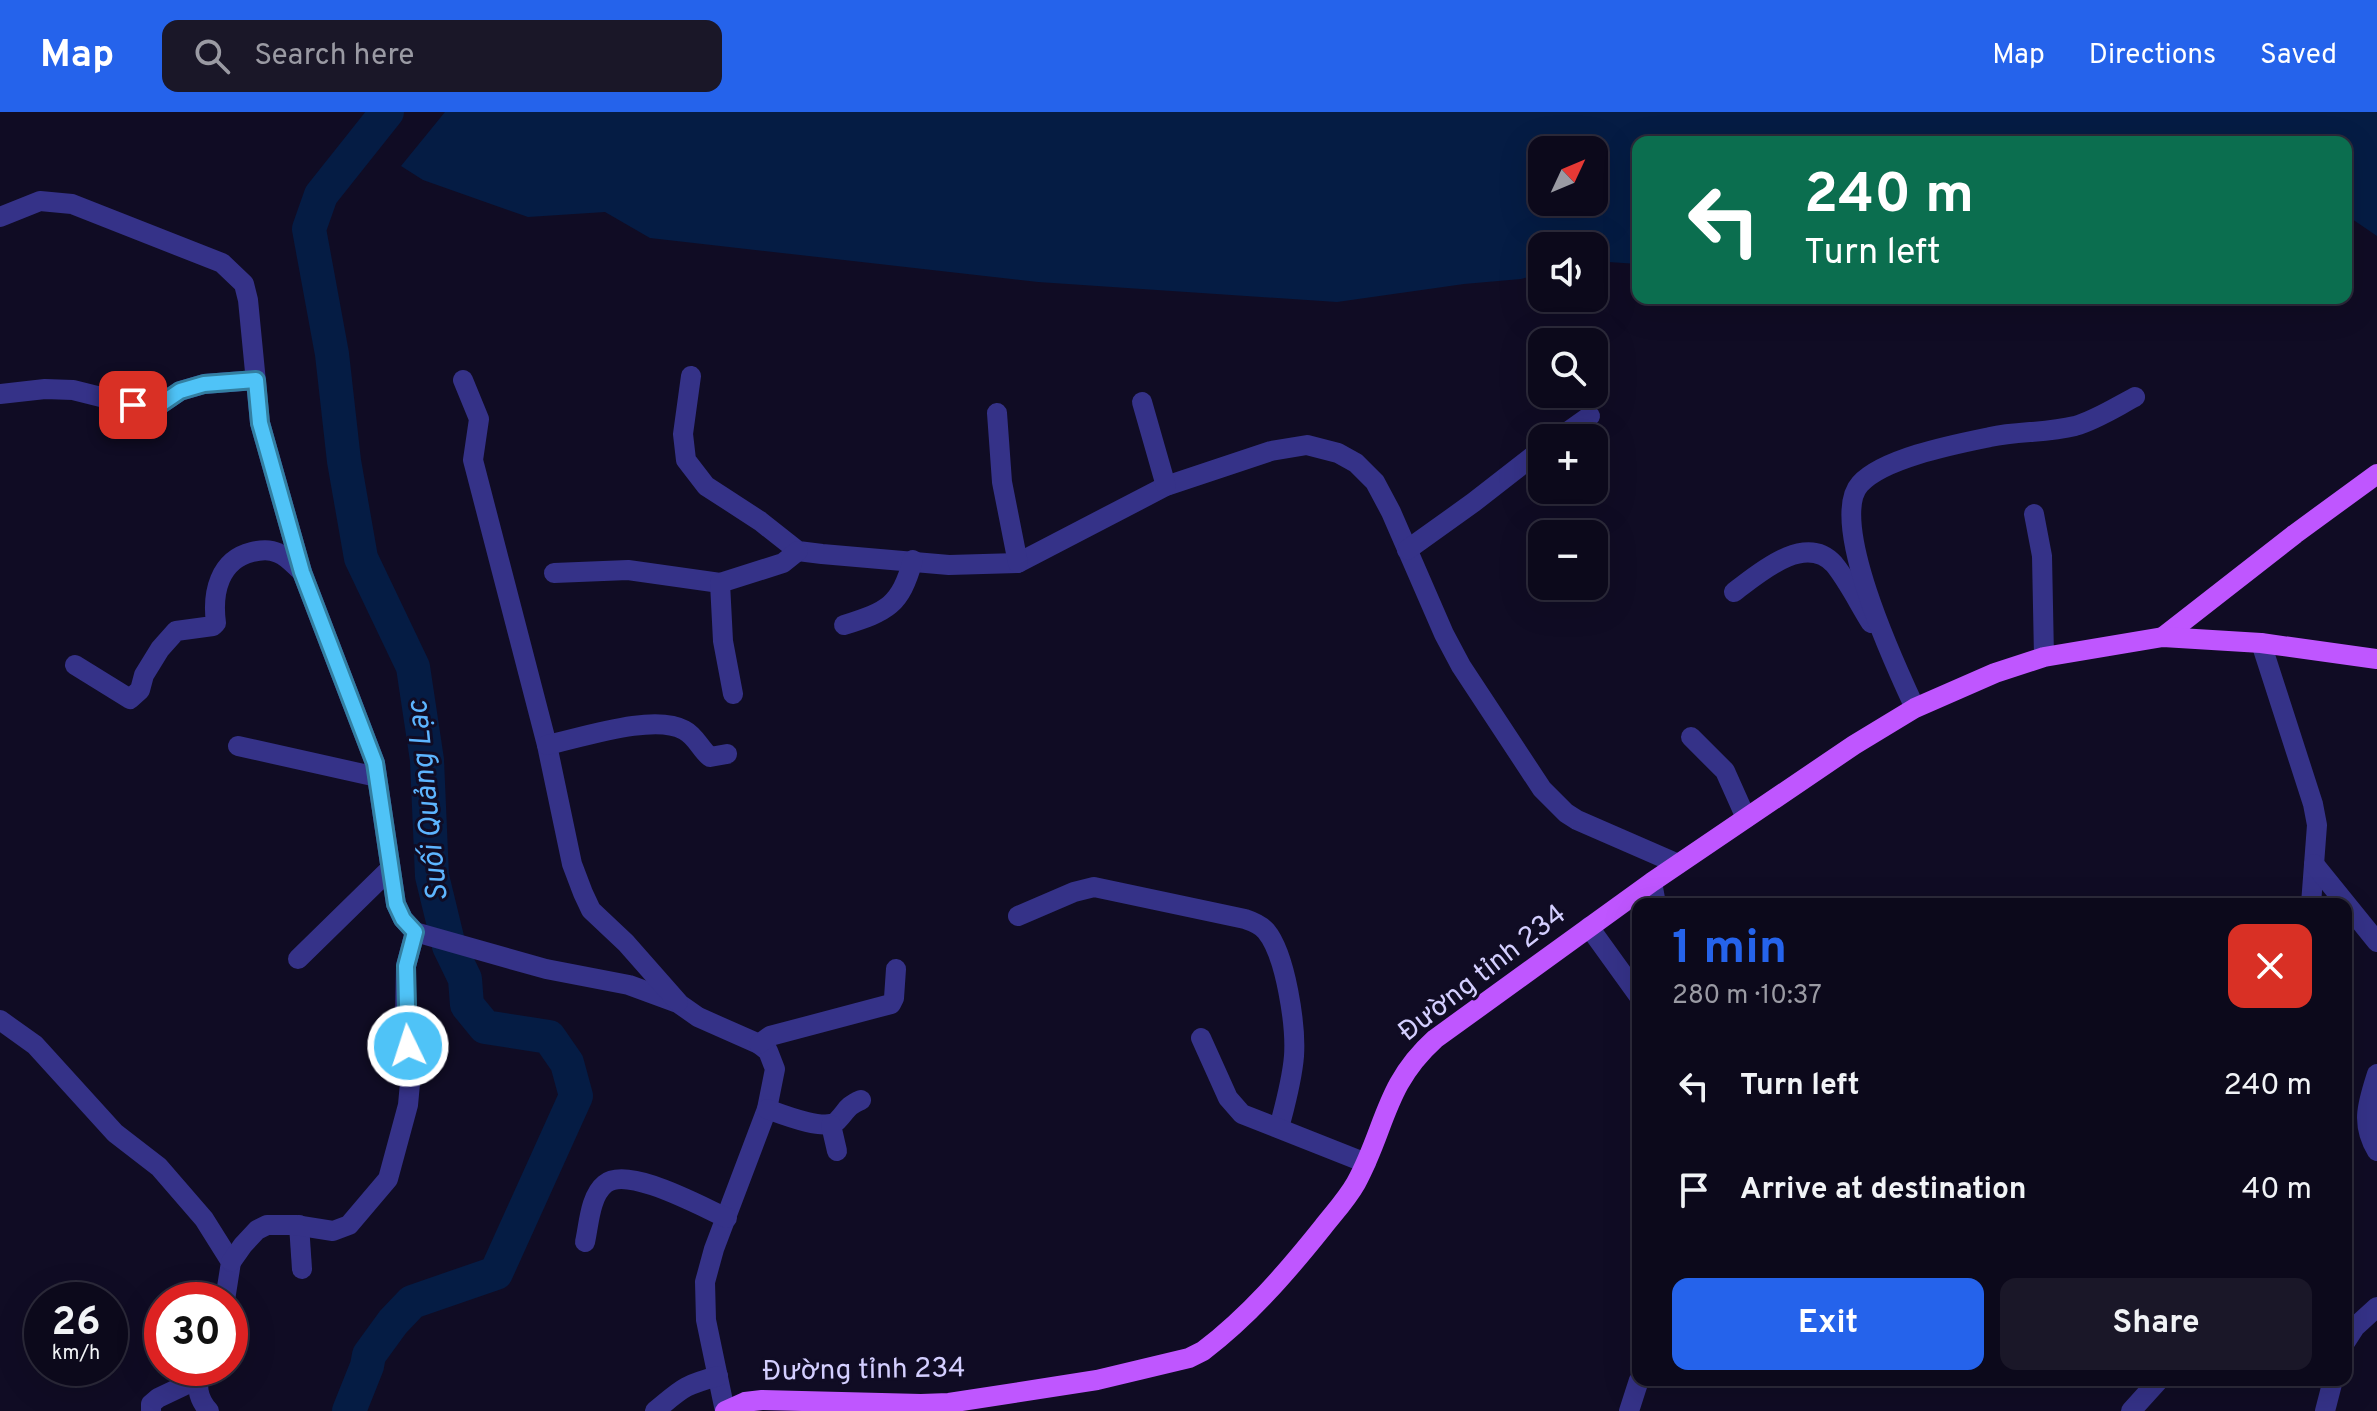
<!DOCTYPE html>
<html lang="en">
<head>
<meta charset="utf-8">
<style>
  :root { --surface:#0c091b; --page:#1a1728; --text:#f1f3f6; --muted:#9a9aa3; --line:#2c2a3a; --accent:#2563eb }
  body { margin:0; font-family:Overpass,sans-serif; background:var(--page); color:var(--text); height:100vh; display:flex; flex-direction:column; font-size:30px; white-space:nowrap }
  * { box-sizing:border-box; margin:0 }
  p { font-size:26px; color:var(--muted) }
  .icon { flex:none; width:44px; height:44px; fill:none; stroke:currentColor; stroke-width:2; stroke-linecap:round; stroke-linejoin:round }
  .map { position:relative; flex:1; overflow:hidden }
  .details { position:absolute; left:1632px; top:786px; width:720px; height:488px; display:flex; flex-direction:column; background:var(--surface); border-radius:16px; box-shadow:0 8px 32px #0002,0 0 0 2px var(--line) }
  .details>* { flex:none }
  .top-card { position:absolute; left:1632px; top:24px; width:720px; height:168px; border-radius:16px; box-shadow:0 8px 32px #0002,0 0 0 2px var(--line); background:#0b6e4f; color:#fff; overflow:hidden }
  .needle { width:52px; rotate:46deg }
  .fabs { position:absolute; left:1528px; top:24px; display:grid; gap:16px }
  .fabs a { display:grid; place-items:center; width:80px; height:80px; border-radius:16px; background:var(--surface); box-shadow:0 8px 32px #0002,0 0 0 2px var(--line); font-size:40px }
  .speed { position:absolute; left:24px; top:1170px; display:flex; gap:16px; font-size:40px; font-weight:700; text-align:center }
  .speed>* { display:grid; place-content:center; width:104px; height:104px; border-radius:50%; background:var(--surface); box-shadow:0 8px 32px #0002,0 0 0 2px var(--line); line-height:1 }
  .speed small { font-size:20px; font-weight:400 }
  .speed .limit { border:12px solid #d22; background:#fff; color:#111 }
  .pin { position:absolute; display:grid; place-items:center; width:68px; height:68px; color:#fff; margin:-34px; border-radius:16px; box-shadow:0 4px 12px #0006 }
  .me { position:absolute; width:88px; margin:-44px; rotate:356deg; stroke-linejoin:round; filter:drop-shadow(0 0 6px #0008) }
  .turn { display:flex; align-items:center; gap:28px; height:168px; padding:0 40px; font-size:36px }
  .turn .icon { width:104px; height:104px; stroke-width:2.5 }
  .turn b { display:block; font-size:56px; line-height:68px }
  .round { display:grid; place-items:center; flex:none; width:84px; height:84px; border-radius:16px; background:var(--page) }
  .overview { display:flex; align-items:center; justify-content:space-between; height:136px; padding:0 40px }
  h1 { font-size:48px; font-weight:700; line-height:60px; color:var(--accent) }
  .action { display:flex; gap:16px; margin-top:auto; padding:16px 40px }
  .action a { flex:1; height:92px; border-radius:16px; background:var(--accent); color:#fff; font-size:32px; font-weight:700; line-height:92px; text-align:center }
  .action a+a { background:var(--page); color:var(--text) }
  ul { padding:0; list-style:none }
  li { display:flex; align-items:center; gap:24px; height:104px; padding:0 40px }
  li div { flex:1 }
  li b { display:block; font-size:30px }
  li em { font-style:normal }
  header { display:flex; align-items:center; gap:48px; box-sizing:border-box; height:112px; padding:0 40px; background:var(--accent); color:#fff }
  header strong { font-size:38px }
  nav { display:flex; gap:44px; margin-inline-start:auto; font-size:28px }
  .search { width:560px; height:72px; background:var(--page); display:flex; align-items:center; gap:20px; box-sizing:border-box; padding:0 28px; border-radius:16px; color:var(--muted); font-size:30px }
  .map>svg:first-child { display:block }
  .water { fill:#051c44; fill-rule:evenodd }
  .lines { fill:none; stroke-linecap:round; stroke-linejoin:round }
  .river { stroke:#051c44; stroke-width:34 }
  .minor { stroke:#353288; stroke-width:20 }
  .major { stroke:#bf56ff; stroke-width:20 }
  .route-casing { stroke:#337fa1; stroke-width:20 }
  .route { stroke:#4fc3f7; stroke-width:14 }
  .labels { text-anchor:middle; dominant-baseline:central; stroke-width:6; stroke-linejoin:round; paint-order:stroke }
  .street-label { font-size:28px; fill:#d4cfff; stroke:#100c24 }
  .water-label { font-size:30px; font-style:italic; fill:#5db5ff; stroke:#100c24 }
</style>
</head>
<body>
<header>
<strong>Map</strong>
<div class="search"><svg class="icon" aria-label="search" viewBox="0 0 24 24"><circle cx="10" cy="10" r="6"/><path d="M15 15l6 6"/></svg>Search here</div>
<nav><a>Map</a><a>Directions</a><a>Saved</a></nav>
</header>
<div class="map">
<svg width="2377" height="1299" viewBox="0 0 2377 1299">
  <rect width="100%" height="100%" fill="#100c24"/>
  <path class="water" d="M445,0h1932v124l-25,-17 -6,-1v-76h-708v122l-44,-3v-15h-52v27l-21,6 -57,5 -127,18 -299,-20 -388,-44 -45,-26 -77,5 -105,-37 -22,-14zM1542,38h52v52h-52z"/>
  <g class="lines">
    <path class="river" d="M349,1299l18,-45 2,-11 24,-33 19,-20 84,-29 80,-177 -9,-33 -18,-26 -64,-10 -18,-22 -2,-26 -16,-33 -17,-70 -5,-116 -14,-93 -52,-109 -17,-97 -12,-107 -23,-125 12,-34 66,-83"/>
    <g class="minor">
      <path d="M0,105l40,-16 32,3 150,59 22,21 4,16 12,123 42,149 73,191 21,141 7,15 12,13 131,37 83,16 49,18 20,14 61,27 9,7 7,18 -8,40 -53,140 -9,33 1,38 19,91"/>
      <path d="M691,264l-8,58 3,26 20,26 54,35 38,30 24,3 127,11 69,-2 148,-77 105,-35 36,-6 31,8 18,10 19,19 16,30 53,122 17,32 81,123 24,24 11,7 101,44"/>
      <path d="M463,268l16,39 -6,41 74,285 25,119 11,29 8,17 35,33 52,59"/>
      <path d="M0,282l45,-5 28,1 60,15 25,1 22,-15 24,-7 52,-4"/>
      <path d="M1142,290l24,84"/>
      <path d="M997,301l5,69 16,81"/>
      <path d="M1559,326l31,-22"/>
      <path d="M2034,402l8,42 2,101"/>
      <path d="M1407,438l67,-48 68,-53"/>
      <path d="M554,461l74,-3 92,13"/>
      <path d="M1734,480c24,-18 71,-60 100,-28 14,17 25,40 37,59"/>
      <path d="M844,513c44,-14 56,-19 69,-65"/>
      <path d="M2261,531l52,161 4,21 -6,79"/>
      <path d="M75,553l55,34 10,-9 4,-15 16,-26 16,-18 37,-5 3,-3c-4,-30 3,-63 36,-71 8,-2 18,-3 26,1 9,3 17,13 24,19"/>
      <path d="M733,582l-10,-53 -3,-58 63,-20 15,-12"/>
      <path d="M1915,596c-19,-41 -88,-188 -55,-224 23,-26 96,-40 130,-47 28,-6 57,-4 85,-11 21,-6 41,-19 60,-29"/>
      <path d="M1691,625l34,34 21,47"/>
      <path d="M547,633c34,-7 107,-32 137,-15 12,6 16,19 26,27l17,-3"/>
      <path d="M238,634l139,31"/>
      <path d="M2314,752l63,78"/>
      <path d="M1652,770l4,22"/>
      <path d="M1018,804l56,-24 20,-5 151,32c9,3 16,6 21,12 20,24 30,95 28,125 -2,25 -9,49 -15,72"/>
      <path d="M1589,815l49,68"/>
      <path d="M298,847l92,-90"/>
      <path d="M0,908l35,25 80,88 44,34 45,52 27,43 -6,38"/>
      <path d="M1201,926l27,60 14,16 124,49"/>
      <path d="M759,932l11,-8 121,-32 3,-6 2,-29"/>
      <path d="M2377,962c-9,29 -17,49 0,77"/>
      <path d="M767,997c14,5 59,23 70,12 11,-11 8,-14 24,-21"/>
      <path d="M831,1013l6,26"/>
      <path d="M299,1113l3,44"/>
      <path d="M585,1130c4,-18 5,-46 20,-58 22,-19 97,23 122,34"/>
      <path d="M231,1150l12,-17 14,-15 10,-5h28l38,6 16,-6 39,-46 20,-74 3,-33 -6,-53 1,-53 9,-34"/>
      <path d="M2346,1229l9,-14 22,-20"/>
      <path d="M201,1256c-5,17 -4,30 8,43"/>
      <path d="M151,1299v-7l7,-6 40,-19"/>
      <path d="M655,1299c28,-23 27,-25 63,-35"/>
      <path d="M1629,1299l10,-31"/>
      <path d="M2131,1299l28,-31"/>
      <path d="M2325,1299l8,-31"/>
    </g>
    <g class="major">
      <path d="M2163,525l132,-103 82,-60"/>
      <path d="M725,1299l20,-9 17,-2 159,4 28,-1 148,-23 92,-22 14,-7c46,-35 84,-79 120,-124 11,-14 24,-28 33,-44 30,-55 28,-98 79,-144l217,-157 202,-137 61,-37 80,-35 49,-16 119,-20 98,6 116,16"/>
    </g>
  </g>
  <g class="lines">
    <defs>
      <path id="route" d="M133,293l25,1 22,-15 24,-7 52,-4 4,43 42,149 73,191 21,141 7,15 12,13 -9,34 2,80"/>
    </defs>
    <use href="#route" class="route-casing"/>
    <use href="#route" class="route"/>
  </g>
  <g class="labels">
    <g class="street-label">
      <text transform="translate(1483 862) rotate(-38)">Đường tỉnh 234</text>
      <text transform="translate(864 1259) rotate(-1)">Đường tỉnh 234</text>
    </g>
    <g class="water-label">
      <text transform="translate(429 689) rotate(-96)">Suối Quảng Lạc</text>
    </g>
  </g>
</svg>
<div class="fabs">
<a><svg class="needle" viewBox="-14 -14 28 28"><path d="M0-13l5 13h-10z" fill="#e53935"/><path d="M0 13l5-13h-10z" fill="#9a9aa3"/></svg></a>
<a><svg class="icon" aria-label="sound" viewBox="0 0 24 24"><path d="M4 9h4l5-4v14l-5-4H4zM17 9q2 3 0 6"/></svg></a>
<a><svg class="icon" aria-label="search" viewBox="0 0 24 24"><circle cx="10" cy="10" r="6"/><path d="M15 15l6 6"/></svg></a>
<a>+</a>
<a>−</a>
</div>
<div class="speed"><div>26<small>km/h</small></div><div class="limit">30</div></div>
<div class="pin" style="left:133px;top:293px;background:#d93025"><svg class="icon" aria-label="arrive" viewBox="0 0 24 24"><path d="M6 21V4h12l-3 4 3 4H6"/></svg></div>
<svg class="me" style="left:408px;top:934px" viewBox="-20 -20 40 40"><circle r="17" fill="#4fc3f7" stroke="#fff" stroke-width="3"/><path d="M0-11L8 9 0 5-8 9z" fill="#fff"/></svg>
<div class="top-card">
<div class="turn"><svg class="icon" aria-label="left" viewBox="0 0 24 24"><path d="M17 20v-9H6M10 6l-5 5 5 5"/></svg><div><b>240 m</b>Turn left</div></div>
</div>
<section class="details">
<div class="overview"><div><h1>1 min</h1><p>280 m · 10:37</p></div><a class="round" style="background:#d93025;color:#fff"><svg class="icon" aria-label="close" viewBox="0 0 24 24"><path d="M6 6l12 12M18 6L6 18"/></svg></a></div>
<ul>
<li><svg class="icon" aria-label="left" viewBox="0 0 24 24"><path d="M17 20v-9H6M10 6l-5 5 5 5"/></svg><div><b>Turn left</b></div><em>240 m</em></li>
<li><svg class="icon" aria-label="arrive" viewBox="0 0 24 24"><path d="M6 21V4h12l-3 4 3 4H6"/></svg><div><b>Arrive at destination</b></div><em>40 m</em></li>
</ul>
<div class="action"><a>Exit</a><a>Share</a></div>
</section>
</div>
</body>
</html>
